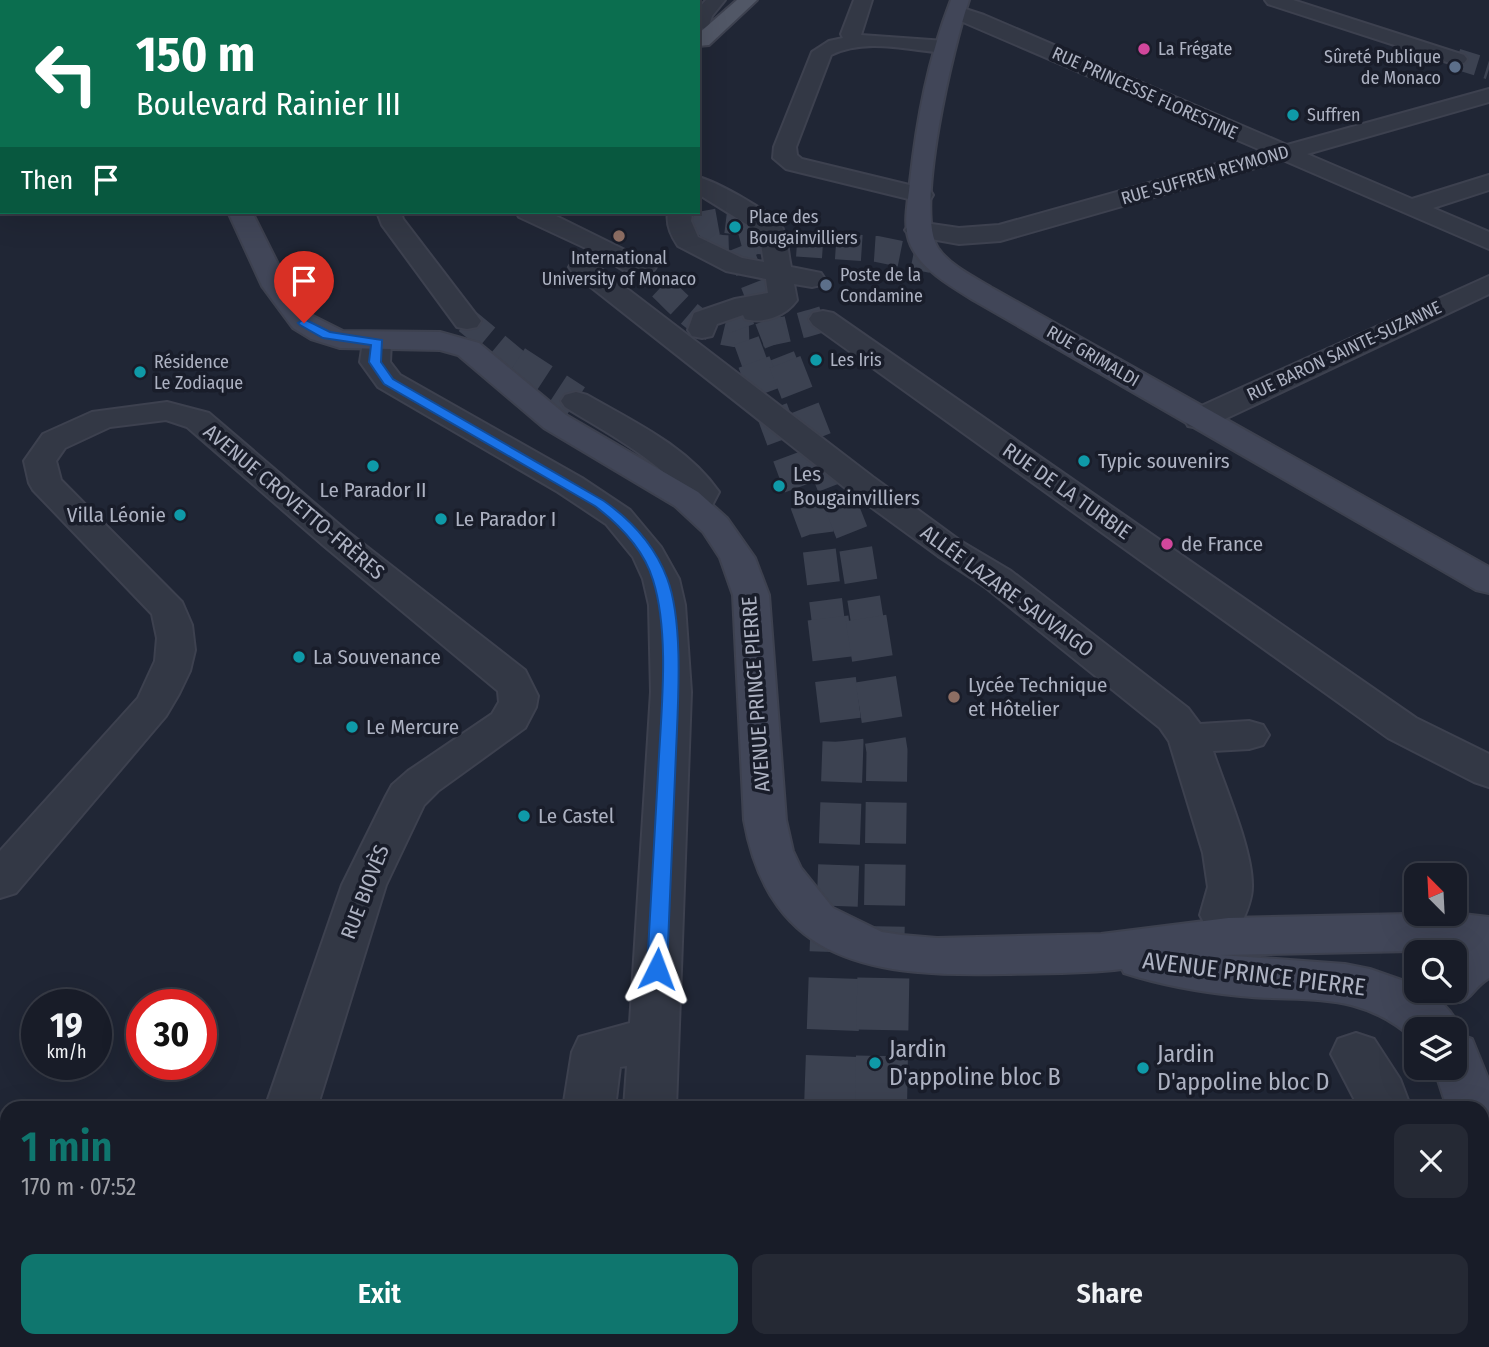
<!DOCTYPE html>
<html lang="en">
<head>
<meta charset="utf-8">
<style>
  :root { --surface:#181c28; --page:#252934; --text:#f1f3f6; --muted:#9fa1a8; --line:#363a45; --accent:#0f766e }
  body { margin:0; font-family:"Fira Sans Condensed",sans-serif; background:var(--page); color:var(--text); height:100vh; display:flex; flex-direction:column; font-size:26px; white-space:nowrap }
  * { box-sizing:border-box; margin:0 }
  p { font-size:23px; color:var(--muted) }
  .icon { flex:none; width:38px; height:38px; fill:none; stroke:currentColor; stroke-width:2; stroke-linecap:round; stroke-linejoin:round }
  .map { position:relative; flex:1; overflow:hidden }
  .details { position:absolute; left:0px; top:1101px; width:1489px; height:247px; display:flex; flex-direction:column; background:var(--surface); border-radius:21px 21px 0 0; box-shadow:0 7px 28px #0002,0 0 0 2px var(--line) }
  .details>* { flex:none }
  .banner { position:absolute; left:0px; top:0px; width:700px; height:214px; box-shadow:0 7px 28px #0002,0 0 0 2px var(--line); background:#0b6e4f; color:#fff; overflow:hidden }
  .needle { width:46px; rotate:336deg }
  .fabs { position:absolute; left:1404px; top:863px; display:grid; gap:14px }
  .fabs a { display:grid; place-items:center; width:63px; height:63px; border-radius:14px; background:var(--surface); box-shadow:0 7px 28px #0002,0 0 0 2px var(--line); font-size:35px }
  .speed { position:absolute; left:21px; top:989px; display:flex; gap:14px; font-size:35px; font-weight:700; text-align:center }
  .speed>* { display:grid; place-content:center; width:91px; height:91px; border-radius:50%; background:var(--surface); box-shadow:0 7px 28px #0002,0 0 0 2px var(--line); line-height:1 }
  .speed small { font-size:18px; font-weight:400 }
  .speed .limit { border:10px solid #d22; background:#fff; color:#111 }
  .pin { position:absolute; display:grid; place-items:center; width:60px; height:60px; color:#fff; margin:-72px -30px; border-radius:50% 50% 50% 0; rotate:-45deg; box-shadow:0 0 7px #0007 }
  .pin .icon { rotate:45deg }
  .me { position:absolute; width:77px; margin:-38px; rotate:3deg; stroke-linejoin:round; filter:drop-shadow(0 0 5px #0008) }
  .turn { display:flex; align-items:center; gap:24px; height:147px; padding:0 21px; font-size:32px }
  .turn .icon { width:91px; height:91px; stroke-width:2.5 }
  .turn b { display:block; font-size:49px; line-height:60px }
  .then { display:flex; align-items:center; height:66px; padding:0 21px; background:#0003; gap:14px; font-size:26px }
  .round { display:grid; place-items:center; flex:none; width:74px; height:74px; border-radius:14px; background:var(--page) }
  .head { display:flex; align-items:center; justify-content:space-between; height:119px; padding:0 21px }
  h1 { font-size:42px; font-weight:600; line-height:52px; color:var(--accent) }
  .cta { display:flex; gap:14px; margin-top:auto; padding:14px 21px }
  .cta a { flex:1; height:80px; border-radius:14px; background:var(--accent); color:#fff; font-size:28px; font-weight:600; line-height:80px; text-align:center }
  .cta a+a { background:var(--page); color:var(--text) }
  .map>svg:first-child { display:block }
  .green { fill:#223036 }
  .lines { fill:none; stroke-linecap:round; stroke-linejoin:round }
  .street-tunnel-far2 { stroke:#3c4251; stroke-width:21; stroke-dasharray:21 10; stroke-linecap:butt }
  .street-tunnel-far1 { stroke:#3c4251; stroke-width:26; stroke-dasharray:26 13; stroke-linecap:butt }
  .street-tunnel { stroke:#3c4251; stroke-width:33; stroke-dasharray:33 17; stroke-linecap:butt }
  .primary-tunnel-far3 { stroke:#3c4251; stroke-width:26; stroke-dasharray:26 13; stroke-linecap:butt }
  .primary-tunnel-far2 { stroke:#3c4251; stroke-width:33; stroke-dasharray:33 17; stroke-linecap:butt }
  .primary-tunnel-far1 { stroke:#3c4251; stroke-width:41; stroke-dasharray:41 21; stroke-linecap:butt }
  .primary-tunnel { stroke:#3c4251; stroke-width:52; stroke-dasharray:52 26; stroke-linecap:butt }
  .street-casing { stroke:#3d414f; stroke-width:4 }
  .secondary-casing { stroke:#3d414f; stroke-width:4 }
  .primary-casing { stroke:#3d414f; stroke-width:4 }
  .street { fill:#333845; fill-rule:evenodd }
  .secondary { fill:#414658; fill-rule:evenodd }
  .primary { fill:#515766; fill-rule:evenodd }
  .route { fill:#1a73e8; stroke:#114b97; stroke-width:2 }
  .hotel-dot { fill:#d1479c; stroke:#191d2a; stroke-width:2.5 }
  .service-dot { fill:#5c6f8a; stroke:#191d2a; stroke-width:2.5 }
  .culture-dot { fill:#0f9aa8; stroke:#191d2a; stroke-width:2.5 }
  .education-dot { fill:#8d6e63; stroke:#191d2a; stroke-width:2.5 }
  .labels { text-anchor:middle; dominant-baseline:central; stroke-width:7; stroke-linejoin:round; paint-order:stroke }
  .far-poi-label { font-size:18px; fill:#adb2c2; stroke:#191d2a; text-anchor:start }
  .far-street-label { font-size:18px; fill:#adb2c2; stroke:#191d2a }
  .poi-label { font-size:21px; fill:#adb2c2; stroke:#191d2a; text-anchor:start }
  .street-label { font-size:21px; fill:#adb2c2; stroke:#191d2a }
  .near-street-label { font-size:24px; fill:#adb2c2; stroke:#191d2a }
  .near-poi-label { font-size:24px; fill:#adb2c2; stroke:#191d2a; text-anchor:start }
</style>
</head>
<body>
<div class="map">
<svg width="1489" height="1347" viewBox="0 0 1489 1347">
  <rect width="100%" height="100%" fill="#202635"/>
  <path class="green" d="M988,1341h116v6h-111z"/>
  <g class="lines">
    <path class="street-tunnel-far2" d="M1457,59l32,10"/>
    <g class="street-tunnel-far1">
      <path d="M661,287c15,14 31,33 50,41 34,15 78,1 112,-9"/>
      <path d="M467,321l52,43"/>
    </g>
    <path class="street-tunnel" d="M516,362l60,39"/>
    <g class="primary-tunnel-far3">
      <path d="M726,220l24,3 11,8 -1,7c-20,13 -46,15 -64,-2v-4l8,-8z"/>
      <path d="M758,241l119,8 55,11"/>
      <path d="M739,247l46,117"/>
      <path d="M733,304l22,60"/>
    </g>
    <g class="primary-tunnel-far2">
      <path d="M754,362l63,170 11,87"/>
      <path d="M785,362l69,176 13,81"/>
    </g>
    <g class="primary-tunnel-far1">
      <path d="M828,618l15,124 -7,199"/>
      <path d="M866,618l21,133 -3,190"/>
    </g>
    <g class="primary-tunnel">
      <path d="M830,1108l6,-168"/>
      <path d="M881,1108l3,-168"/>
      <path d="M822,1340v7"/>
      <path d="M878,1340v7"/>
    </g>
    <defs>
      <g id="street">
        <rect x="8" y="0" width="18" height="2"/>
        <path d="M233,0h18l-19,2z"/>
        <path d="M613,0h20l-21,2z"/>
        <path d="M706,0h19l-13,16 -4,12 -10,1v-20z"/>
        <path d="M854,0h18l-11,35 84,6 7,2 3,4 -3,4 -7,2c-38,-3 -79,-15 -114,2l-35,92 1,8 5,4 128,31 3,5 -3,5 -9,2 -135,-33 -13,-11 1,-11 38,-95 17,-11 14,-3 -2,-4z"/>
        <path d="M1265,0h28l171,55 3,4 -3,4h-14l-182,-59z"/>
        <path d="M956,6l28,9 303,130 202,-56v13l-182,52 105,45 77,-24v15l-56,18 56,24v17l-206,-89 -283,81 -41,3 -50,-9 -4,-5 4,-5 9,-3 41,6 40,-3 264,-74 -314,-135 -2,-4 2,-4z"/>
        <path d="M698,177c17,4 79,37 85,52 5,11 5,26 8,38l30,6 4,6 -4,6 -9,2 -18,-3 3,16c-11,16 -33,24 -52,19l-2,-4 -26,9 -5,12 -10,2 -10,-2 -4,-6 6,-17 41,-14 33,-6 -2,-14 -40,-8 -48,-25c-7,-10 -12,-22 -10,-34h24l-1,9 7,16 44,21 22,4 -5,-30 -61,-38z"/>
        <path d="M377,212h24l2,7 78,102 -4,6 -10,2 -10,-2 -75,-102z"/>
        <path d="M516,212h32l89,44 17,2 4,6 -4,6 -9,2 -22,-2 -31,-19 -73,-34z"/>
        <path d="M582,259l9,2 282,216 89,65 49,29 177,137 12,16 49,-3 14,4 6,10 -6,10 -14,4 -36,2c12,37 40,99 39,136 0,13 -7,29 -13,41l-16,5 -16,-5 -7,-13 8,-28 -5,-34 -34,-112 -9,-13 -175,-141 -47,-31 -89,-65 -276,-218 -4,-6 4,-6z"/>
        <path d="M1489,276v18l-279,132 -11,2 -11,-2 -4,-7 4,-7z"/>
        <path d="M823,311l10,2 583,405 73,36v33l-15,-5 -86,-44 -575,-413 -4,-6 4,-6z"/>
        <path d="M377,333l10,3 4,6 -1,20 10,13 182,103 48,32 31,37 18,32 6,26 6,87 -15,416h-52l3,-42 -7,1 -5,41h-52l9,-56 7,-15 51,-14 21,-331 -2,-87 -6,-26 -10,-22 -27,-33 -48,-32 -180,-105 -18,-25 3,-20 4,-6z"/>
        <path d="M576,392l11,3c47,27 100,51 132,97l-11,21 -12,3 -12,-3 -5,-7 6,-13c-35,-38 -76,-59 -120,-86l-4,-6 4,-6z"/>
        <path d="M167,402l42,11 139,119 177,138 13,26 -2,11 -11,21 -87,63 -14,14 -38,80 -69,223h-52l77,-223 44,-89 6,-11 16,-14 84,-57 7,-12 -1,-11 -174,-145 -137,-119 -21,-7 -56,7 -45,21 -9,13 5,19 121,122 10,23 3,25 -5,21 -11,23 -13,22 -150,177 -16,5v-47l138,-153 17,-37 2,-23 -5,-24 -119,-124 -4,-7 -5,-22 19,-27 49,-22z"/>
        <path d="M1356,1033l18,6 26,40 11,29h-52l-28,-54 7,-15z"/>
        <path d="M185,1340h58l-2,7h-58z"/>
        <path d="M530,1340h58l-1,7h-58z"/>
        <rect x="608" y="1340" width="58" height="7"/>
        <path d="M1411,1340h58l2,7h-58z"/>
      </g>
      <g id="secondary">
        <path d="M120,0h19l-20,2z"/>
        <path d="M391,0h20l-21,2z"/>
        <path d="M951,0h18c-15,44 -55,210 -31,248 12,18 38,30 56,41l495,278v26l-13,-3 -501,-289c-23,-14 -52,-30 -64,-55 -9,-20 -3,-43 -1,-64 7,-63 18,-123 41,-182z"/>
        <path d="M0,73h2l-2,15z"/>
        <path d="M228,212h24l37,74 24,30 30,15 97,1 39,11 87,72 132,77 29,26 28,40 14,37 17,225 7,31 8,17 32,40 49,24 20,3 35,3 164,-4 127,-16 226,-5 35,4v61c-24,15 -16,32 -52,20l-4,-8h21v-38l5,-2 -238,5 124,9 25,5 40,14 6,4v3c19,0 37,23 45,39l-3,5 14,5 17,42v97l-7,-3v-67h-35l-13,-40h20v-39h-38v12c-57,-52 -106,-38 -176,-45 -39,-4 -79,-11 -116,-23l-2,-4c-39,5 -78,4 -117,5 -126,3 -235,-7 -261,-154l-11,-225 -13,-37 -17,-26 -28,-26 -131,-78 -86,-73 -18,-5 -100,-2 -29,-9 -18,-11 -31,-42z"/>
      </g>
      <path id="primary" d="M737,0h20l-48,45 -11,1v-12z"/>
    </defs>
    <use href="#street" class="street-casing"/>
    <use href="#secondary" class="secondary-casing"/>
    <use href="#primary" class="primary-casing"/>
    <use href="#street" class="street"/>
    <use href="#secondary" class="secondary"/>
    <use href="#primary" class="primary"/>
  </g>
  <path class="route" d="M304,319l26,13 52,8 -1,22 12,17 211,122c27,19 51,45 63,77 17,44 11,126 9,174 -3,72 -6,145 -9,217l-3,6 -7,2 -7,-2 -3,-6c4,-71 8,-142 12,-213 3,-53 10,-125 -6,-176 -9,-30 -33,-55 -58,-74l-211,-122 -15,-22 2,-17 -48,-7 -23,-13 -2,-2z"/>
  <g class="hotel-dot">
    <circle cx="1144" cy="49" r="7"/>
    <circle cx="1167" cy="544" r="7"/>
  </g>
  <g class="service-dot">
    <circle cx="1455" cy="67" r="7"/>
    <circle cx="826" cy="285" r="7"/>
  </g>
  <g class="culture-dot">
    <circle cx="1293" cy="115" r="7"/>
    <circle cx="735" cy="227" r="7"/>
    <circle cx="816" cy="360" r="7"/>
    <circle cx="140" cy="372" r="7"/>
    <circle cx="1084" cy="461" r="7"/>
    <circle cx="373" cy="466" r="7"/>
    <circle cx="779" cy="486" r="7"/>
    <circle cx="180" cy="515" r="7"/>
    <circle cx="441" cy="519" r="7"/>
    <circle cx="299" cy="657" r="7"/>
    <circle cx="352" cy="727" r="7"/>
    <circle cx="524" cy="816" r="7"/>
    <circle cx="875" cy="1063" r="7"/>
    <circle cx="1143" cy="1068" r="7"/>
  </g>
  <g class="education-dot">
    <circle cx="619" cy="236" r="7"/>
    <circle cx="954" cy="697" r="7"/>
  </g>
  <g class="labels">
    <g class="far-poi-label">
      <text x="1158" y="49">La Frégate</text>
      <text x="1441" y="57" text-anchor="end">Sûreté Publique<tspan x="1441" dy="21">de Monaco</tspan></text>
      <text x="1307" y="115">Suffren</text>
      <text x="749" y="217">Place des<tspan x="749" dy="21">Bougainvilliers</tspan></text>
      <text x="619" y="258" text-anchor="middle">International<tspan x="619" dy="21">University of Monaco</tspan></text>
      <text x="840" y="275">Poste de la<tspan x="840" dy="21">Condamine</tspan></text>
      <text x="830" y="360">Les Iris</text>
      <text x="154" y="362">Résidence<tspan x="154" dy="21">Le Zodiaque</tspan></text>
    </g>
    <g class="far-street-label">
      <text transform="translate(1145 93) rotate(24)">RUE PRINCESSE FLORESTINE</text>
      <text transform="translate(1205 175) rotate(-16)">RUE SUFFREN REYMOND</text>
      <text transform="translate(1344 351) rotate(-25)">RUE BARON SAINTE-SUZANNE</text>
      <text transform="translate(1093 356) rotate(30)">RUE GRIMALDI</text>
    </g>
    <g class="poi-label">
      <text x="1098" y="461">Typic souvenirs</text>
      <text x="793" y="474">Les<tspan x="793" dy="24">Bougainvilliers</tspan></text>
      <text x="373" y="490" text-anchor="middle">Le Parador II</text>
      <text x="166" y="515" text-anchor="end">Villa Léonie</text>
      <text x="455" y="519">Le Parador I</text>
      <text x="1181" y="544">de France</text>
      <text x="313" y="657">La Souvenance</text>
      <text x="968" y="685">Lycée Technique<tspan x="968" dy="24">et Hôtelier</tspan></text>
      <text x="366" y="727">Le Mercure</text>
      <text x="538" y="816">Le Castel</text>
    </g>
    <g class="street-label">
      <text transform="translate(1067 491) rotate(35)">RUE DE LA TURBIE</text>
      <text transform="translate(294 502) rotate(40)">AVENUE CROVETTO-FRÈRES</text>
      <text transform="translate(1007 591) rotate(36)">ALLÉE LAZARE SAUVAIGO</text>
      <text transform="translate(756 694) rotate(-94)">AVENUE PRINCE PIERRE</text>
      <text transform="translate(365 892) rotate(-69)">RUE BIOVÈS</text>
    </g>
    <g class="near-street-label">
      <text transform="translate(1254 974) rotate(7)">AVENUE PRINCE PIERRE</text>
    </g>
    <g class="near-poi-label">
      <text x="889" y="1049">Jardin<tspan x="889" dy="28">D'appoline bloc B</tspan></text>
      <text x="1157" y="1054">Jardin<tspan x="1157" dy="28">D'appoline bloc D</tspan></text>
    </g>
  </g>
</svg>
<div class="fabs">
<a><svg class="needle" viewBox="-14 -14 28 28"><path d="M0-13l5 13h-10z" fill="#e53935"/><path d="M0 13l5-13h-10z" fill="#9fa1a8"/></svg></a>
<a><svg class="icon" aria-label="search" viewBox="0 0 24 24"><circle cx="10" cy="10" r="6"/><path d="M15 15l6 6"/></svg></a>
<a><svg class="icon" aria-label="layers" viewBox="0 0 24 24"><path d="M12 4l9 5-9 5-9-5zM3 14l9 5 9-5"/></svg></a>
</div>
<div class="speed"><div>19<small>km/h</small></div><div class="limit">30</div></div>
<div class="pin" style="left:304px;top:323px;background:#d93025"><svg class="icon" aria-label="arrive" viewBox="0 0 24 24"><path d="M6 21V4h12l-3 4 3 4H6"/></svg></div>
<svg class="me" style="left:657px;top:969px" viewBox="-20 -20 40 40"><path d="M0-17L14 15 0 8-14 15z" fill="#1a73e8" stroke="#fff" stroke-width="4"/></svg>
<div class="banner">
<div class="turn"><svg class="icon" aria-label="left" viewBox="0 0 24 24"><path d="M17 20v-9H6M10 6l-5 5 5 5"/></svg><div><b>150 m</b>Boulevard Rainier III</div></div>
<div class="then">Then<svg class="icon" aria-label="arrive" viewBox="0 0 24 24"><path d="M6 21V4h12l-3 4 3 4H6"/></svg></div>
</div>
<section class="details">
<div class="head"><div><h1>1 min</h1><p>170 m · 07:52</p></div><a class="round"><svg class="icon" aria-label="close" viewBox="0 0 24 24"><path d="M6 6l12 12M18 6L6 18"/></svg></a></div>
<div class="cta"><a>Exit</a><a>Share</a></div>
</section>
</div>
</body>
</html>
